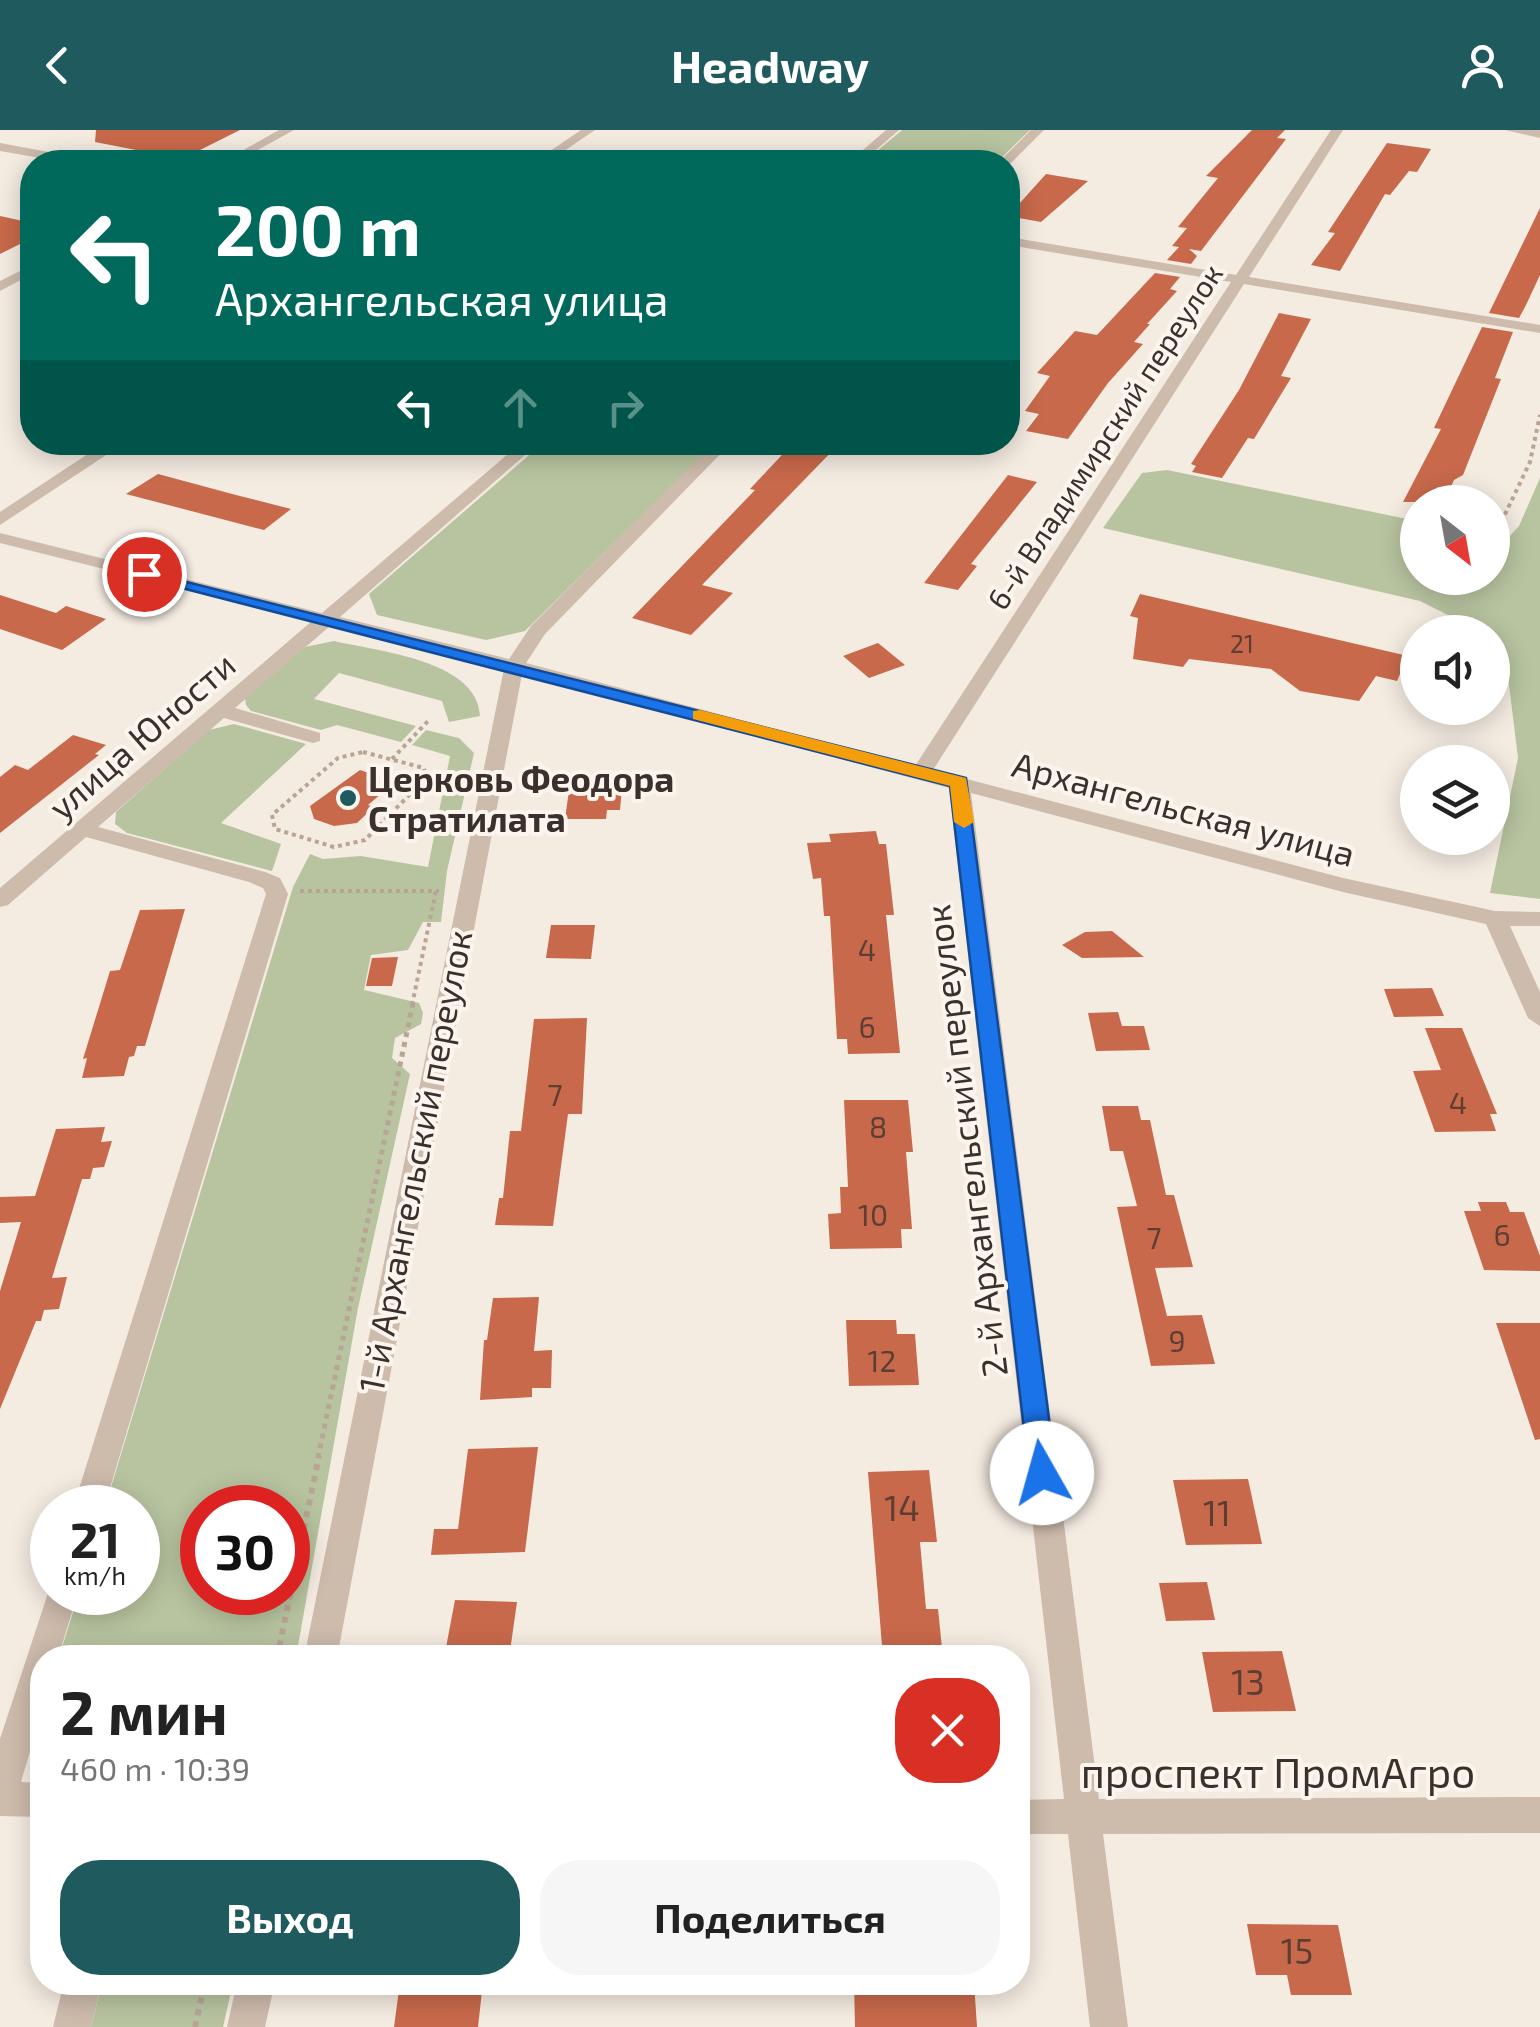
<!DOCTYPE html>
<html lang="ru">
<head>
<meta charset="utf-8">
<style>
  :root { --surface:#fff; --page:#f6f6f6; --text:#222; --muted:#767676; --accent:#1f5a5e }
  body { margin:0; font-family:"Exo 2",sans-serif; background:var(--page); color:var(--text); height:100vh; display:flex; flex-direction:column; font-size:38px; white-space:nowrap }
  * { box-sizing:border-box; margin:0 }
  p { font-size:32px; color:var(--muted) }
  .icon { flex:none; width:55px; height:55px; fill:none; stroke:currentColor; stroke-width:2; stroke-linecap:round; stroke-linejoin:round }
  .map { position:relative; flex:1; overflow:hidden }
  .panel { position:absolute; left:30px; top:1515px; width:1000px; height:350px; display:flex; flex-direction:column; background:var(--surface); border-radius:40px; box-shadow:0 5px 25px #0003 }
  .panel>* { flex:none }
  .banner { position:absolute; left:20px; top:20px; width:1000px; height:305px; border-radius:40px; box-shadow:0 5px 25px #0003; background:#00695c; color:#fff; overflow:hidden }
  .needle { width:65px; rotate:149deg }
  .tools { position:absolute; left:1400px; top:355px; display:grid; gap:20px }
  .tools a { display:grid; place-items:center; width:110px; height:110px; border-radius:50%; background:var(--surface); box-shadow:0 5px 25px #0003; font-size:50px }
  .speed { position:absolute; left:30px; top:1355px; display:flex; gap:20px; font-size:50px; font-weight:700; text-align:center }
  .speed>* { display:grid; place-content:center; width:130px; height:130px; border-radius:50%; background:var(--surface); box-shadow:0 5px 25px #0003; line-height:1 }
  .speed small { font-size:25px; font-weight:400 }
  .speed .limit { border:15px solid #d22; background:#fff; color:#111 }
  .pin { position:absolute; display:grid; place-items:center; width:85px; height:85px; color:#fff; margin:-42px; border:5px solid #fff; border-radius:50%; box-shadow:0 2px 10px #0007 }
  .me { position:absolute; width:110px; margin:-55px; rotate:353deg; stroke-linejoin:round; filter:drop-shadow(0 0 8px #0008) }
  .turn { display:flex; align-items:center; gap:35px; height:210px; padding:0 30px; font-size:45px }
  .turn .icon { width:130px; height:130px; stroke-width:2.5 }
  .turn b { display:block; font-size:70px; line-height:85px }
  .lanes { display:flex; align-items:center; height:95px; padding:0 30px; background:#0003; justify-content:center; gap:50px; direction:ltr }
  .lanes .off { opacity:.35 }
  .round { display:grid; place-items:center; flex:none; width:105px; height:105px; border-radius:40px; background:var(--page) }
  .overview { display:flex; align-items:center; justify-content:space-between; height:170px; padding:0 30px }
  h1 { font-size:60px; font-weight:700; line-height:75px }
  .cta { display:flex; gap:20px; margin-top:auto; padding:20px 30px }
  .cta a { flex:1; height:115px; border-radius:40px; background:var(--accent); color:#fff; font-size:40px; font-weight:700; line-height:115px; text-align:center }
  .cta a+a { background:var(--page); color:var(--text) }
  header { display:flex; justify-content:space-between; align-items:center; height:130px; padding:0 30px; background:var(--accent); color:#fff; font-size:45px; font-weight:700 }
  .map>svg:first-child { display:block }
  .green { fill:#b8c4a0; fill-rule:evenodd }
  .building { fill:#c8694b }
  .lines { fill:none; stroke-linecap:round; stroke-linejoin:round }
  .path-far2 { stroke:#b9a596; stroke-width:4; stroke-dasharray:4 4; stroke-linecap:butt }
  .path-far1 { stroke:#b9a596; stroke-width:5; stroke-dasharray:5 5; stroke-linecap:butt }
  .path { stroke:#b9a596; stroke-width:6; stroke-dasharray:6 6; stroke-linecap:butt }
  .minor { fill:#cdbbac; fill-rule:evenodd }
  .route { fill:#1a73e8; stroke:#114b97; stroke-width:2.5 }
  .slow { fill:#f59e0b }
  .poi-dot { fill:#1f5a5e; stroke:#fbf5ee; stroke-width:4 }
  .labels { text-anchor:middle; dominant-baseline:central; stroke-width:8; stroke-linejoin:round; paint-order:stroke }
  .far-number-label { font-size:25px; fill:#5e3e33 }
  .far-street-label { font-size:30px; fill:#3b302b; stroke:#fbf5ee }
  .number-label { font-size:30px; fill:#5e3e33 }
  .street-label { font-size:35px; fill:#3b302b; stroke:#fbf5ee }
  .poi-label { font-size:35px; font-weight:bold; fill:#3b302b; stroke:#fbf5ee; text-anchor:start }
  .near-number-label { font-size:35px; fill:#5e3e33 }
  .near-street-label { font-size:42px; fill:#3b302b; stroke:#fbf5ee }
</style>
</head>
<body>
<header><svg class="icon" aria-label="back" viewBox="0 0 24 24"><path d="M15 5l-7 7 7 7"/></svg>Headway<svg class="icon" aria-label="person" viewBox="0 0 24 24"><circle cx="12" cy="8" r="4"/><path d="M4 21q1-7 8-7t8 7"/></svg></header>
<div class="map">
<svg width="1540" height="1897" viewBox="0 0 1540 1897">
  <rect width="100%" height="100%" fill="#f4ebe1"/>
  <g class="green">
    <path d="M902,0h128l-33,32h-133z"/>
    <path d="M543,313h172l-190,188 -39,9 -109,-25 -8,-21z"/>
    <path d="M1167,340l250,51 1,57h74l1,-43 15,3 11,-12 21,-48v421l-50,-6 28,-135 -14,-114 -11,-6 -1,-6h-10l-62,-31 -317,-73 39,-55z"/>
    <path d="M334,511c42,10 144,19 146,75l-31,6 -7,-21 -103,-28 -25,26 102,27 -15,16 -64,-17 -16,5 -70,-19 -5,-6 -1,-8 60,-50z"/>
    <path d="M234,594l72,20 -85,79 60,21 -9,27 -145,-38 -12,-9 1,-12 93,-82z"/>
    <path d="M426,600l33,8 15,15 -27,118 -6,51h-18l-15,28 -37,5 -7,35 55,13 4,10 -2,11 -26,14 -3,20 18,16 -52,234 -62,349h-237l20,-64 59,-1v-84l-33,-1 188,-620 17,-33 13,5 38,-3 67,11 22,-111 -38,-11zM202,1378h86v84h-86z"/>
    <path d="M102,1853h131l-10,44h-132z"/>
  </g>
  <g class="building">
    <path d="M96,0h144l-58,29 -87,-17z"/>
    <path d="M1252,0h33l-8,8 9,1 -85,112 -12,-2 8,7 -6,8 -24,-4 12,-13 -7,-1 15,-18 -9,-1 40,-49 -12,-2z"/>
    <path d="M1387,13l44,6 -14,23 -8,-1 -19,24 -5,-1 -45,77 -29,-6 24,-32 -7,-1z"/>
    <path d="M1046,44l42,7 -47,41 -33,-6z"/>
    <path d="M1540,78v67l-13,28 -8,15 -30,-5z"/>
    <path d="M0,86l32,7v15l-32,16z"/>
    <path d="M1155,143l25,4 -10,12 7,2 -30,33h3l-16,18 9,2 -35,39 -40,56 -42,-8 13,-17 -14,-3 25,-35 -13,-3 38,-42 22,4z"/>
    <path d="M1279,183l32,6 -30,57 10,2 -37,61 -6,-1 -26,40 -30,-6 4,-6 -5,-2 48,-74z"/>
    <path d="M1482,197l31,5 -18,46 6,1 -38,96 -9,5 -10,22h-41l38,-73 -7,-1z"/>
    <path d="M794,312h47l-139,143 31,8 -42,42 -59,-17 123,-128 -5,-1z"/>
    <path d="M158,344l78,21 55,14 -27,21 -138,-36z"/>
    <path d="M1008,345l29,7 -66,82 6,2 -19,24 -34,-7z"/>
    <path d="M1140,464l268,62 -11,25 -21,-5 -17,25 -59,-10 -29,-22 -82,-10 -6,8 -50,-8 5,-41 -8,-2z"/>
    <path d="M0,465l56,18 10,-7 40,13 -44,31 -62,-21z"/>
    <path d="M878,513l27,22 -36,13 -26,-22z"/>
    <path d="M73,605l33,10 -11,9 4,1 -99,78v-56l15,-12 13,5z"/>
    <path d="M360,640l35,12 -27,23 6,2 -17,16 -23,3 -20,-7 -4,-13z"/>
    <path d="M571,646h52l-3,34h-13l-1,9h-41z"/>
    <path d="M876,701l3,13h7l8,71h-8l14,138 -52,1 -1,-15h-10l-7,-123h-6l-3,-38 -8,1 -6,-36 24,-1 -2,-8z"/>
    <path d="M185,779l-40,137h-8l-3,10 -5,1 -5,19 -42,2 5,-20 -4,1 27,-88 10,-1 20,-60z"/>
    <path d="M551,795h44l-4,34 -45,-1z"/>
    <path d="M1112,801l32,26 -62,1 -20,-13 23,-13z"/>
    <path d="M398,827l-6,29h-26l6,-28z"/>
    <path d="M1432,858l12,28 -50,1 -10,-28z"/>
    <path d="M1118,882l4,14h22l6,24 -54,1 -8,-38z"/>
    <path d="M587,888l-5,96h-14l-15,112 -58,-1 4,-27h4l7,-67h11l13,-112z"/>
    <path d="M1425,898h37l35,86h-7l6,17 -61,1 -22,-61 28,-1z"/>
    <path d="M844,970h64l5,52h-7l6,77h-11l1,19 -72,1 -2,-35 13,-1 -1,-26h8z"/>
    <path d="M1102,976h36l3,14h9l16,75h8l19,72 -38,1 12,48 35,-1 13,49 -64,2 -34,-159 20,-1 -14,-55h-13z"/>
    <path d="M105,997l-4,15 11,-1 -8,26 -11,1 -3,11h-8l-30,99 15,-1 -8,32 -15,1 -3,11h-5l-36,88v-118l21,-69 -21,1v-26l35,-1 21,-67z"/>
    <path d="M1478,1072h28l4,10h14l16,44v15l-56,-1 -20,-59h17z"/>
    <path d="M539,1167l-5,54 18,-1 -1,38h-19v9l-52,3 4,-60h3l6,-42z"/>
    <path d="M846,1190h50l1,14h18l4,51 -70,1z"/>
    <path d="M1496,1193h44v116l-5,1z"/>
    <path d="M538,1317l-13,105 -94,3 3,-26h24l10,-80z"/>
    <path d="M929,1340l8,72h-17l6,67h12l5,49h-60l-15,-186z"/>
    <path d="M1248,1349l14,65 -76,1 -13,-65z"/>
    <path d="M1207,1452l8,38 -49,1 -7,-38z"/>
    <path d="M455,1470l62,2 -8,56h-65z"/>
    <path d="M1282,1521l14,60 -83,1 -11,-60z"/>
    <path d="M1247,1794l91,1 14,70h-61l-4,-20h-31z"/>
    <path d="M400,1852h83l-5,45h-84z"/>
    <path d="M854,1852h120l3,45h-122z"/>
  </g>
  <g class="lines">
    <g class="path-far2">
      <path d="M1498,399l32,-67 10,-47"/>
      <path d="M363,622l61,16 2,10 -61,62 -31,7 -59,-18 -3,-14 66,-57z"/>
      <path d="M392,629l36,-38"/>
      <path d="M300,761h139"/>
      <path d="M412,875l24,-114"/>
    </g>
    <path class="path-far1" d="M318,1328l95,-455"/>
    <g class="path">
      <path d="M277,1528l42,-202"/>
      <path d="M195,1897l10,-45"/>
    </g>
    <g class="minor">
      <path d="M279,0h15l-58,32h-14z"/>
      <path d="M581,0h14l-47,32h-14z"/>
      <path d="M886,0h13l-37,32h-13z"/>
      <path d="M1031,0h13l-35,35 -10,-3z"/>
      <path d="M1331,0h12l-94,147 291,48v8l-296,-49 -311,486 410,108 152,33 45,1v14h-30l30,66v34l-12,-8 -42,-94 -143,-32 -372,-99 128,1006 441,-2v36l-437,1 25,193h-38l-22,-193h-50v-34l46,-1 -115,-1011 -427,-114 -185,984h-33l200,-989 -174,-43 -95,82 85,25v8l-7,2 -89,-25 -126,109 167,45 15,6 8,16 -184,614h-31l193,-614 -3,-6 -14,-6 -163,-45 -78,68 -8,2v-19l312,-267 -312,-78v-10l322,80 200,-171h18l-200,175 169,42 22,-33 183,-184h18l-187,192 -19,29 389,103 316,-484 -223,-37v-8l228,38z"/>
      <path d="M1505,0h35v8z"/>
      <path d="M0,13l81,15 6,4h-23l-64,-11z"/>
      <path d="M32,135v9l-32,17v-10z"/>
      <path d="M106,312h20l-126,83v-13z"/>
      <path d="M52,1451v11h26l-20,66h-16v53l-21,71 21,1v34l-42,-1v-77z"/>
      <path d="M64,1852h38l-11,45h-38z"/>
      <path d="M237,1852h38l-10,45h-38z"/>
    </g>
  </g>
  <path class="route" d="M139,440l827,208 90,695 -4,9 -10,3 -9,-3 -4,-9 -79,-687 -811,-209z"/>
  <path class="slow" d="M700,580l266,68 8,44 -10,6 -10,-6 -4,-36 -257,-67v-8z"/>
  <circle class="poi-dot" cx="348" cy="668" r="10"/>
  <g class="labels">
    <g class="far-number-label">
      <text x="1242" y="513">21</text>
    </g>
    <g class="far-street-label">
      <text transform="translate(1104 306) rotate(-57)">6-й Владимирский переулок</text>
    </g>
    <g class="number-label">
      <text x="867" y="819">4</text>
      <text x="867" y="896">6</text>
      <text x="555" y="964">7</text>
      <text x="1458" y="972">4</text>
      <text x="878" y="996">8</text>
      <text x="873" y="1084">10</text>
      <text x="1502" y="1104">6</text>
      <text x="1154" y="1107">7</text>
      <text x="1177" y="1210">9</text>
      <text x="882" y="1230">12</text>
    </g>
    <g class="street-label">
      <text transform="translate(141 605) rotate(-41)">улица Юности</text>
      <text transform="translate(1184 678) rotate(15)">Архангельская улица</text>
      <text transform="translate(965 1011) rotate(-97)">2-й Архангельский переулок</text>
      <text transform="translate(414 1031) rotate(-79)">1-й Архангельский переулок</text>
    </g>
    <g class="poi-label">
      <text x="368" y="648">Церковь Феодора<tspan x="368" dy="40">Стратилата</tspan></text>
    </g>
    <g class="near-number-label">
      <text x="902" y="1377">14</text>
      <text x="1217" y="1382">11</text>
      <text x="1248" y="1551">13</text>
      <text x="1297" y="1820">15</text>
    </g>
    <g class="near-street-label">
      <text x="1278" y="1641">проспект ПромАгро</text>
    </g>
  </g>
</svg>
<div class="tools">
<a><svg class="needle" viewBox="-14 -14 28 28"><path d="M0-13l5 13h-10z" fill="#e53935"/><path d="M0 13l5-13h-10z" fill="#767676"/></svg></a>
<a><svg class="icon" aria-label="sound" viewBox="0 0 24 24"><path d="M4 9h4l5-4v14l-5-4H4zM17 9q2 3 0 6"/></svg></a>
<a><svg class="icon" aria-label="layers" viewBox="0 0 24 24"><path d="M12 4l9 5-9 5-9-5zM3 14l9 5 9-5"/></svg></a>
</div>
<div class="speed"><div>21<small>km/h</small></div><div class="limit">30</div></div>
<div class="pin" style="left:144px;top:444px;background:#d93025"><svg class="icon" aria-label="arrive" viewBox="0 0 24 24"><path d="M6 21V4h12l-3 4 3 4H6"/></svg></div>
<svg class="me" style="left:1042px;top:1343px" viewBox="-20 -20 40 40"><circle r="19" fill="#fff"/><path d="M0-13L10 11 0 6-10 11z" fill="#1a73e8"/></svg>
<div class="banner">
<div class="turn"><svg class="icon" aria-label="left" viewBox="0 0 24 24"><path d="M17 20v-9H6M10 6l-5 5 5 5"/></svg><div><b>200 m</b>Архангельская улица</div></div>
<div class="lanes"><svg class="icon" aria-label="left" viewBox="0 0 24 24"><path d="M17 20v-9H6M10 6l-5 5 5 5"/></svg><svg class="icon off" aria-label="ahead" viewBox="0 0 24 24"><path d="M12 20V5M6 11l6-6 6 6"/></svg><svg class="icon off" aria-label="right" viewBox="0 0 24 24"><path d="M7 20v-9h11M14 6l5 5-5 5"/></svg></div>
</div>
<section class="panel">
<div class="overview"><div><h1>2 мин</h1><p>460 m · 10:39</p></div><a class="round" style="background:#d93025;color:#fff"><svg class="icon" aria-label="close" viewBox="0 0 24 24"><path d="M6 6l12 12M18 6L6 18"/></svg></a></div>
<div class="cta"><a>Выход</a><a>Поделиться</a></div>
</section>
</div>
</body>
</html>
